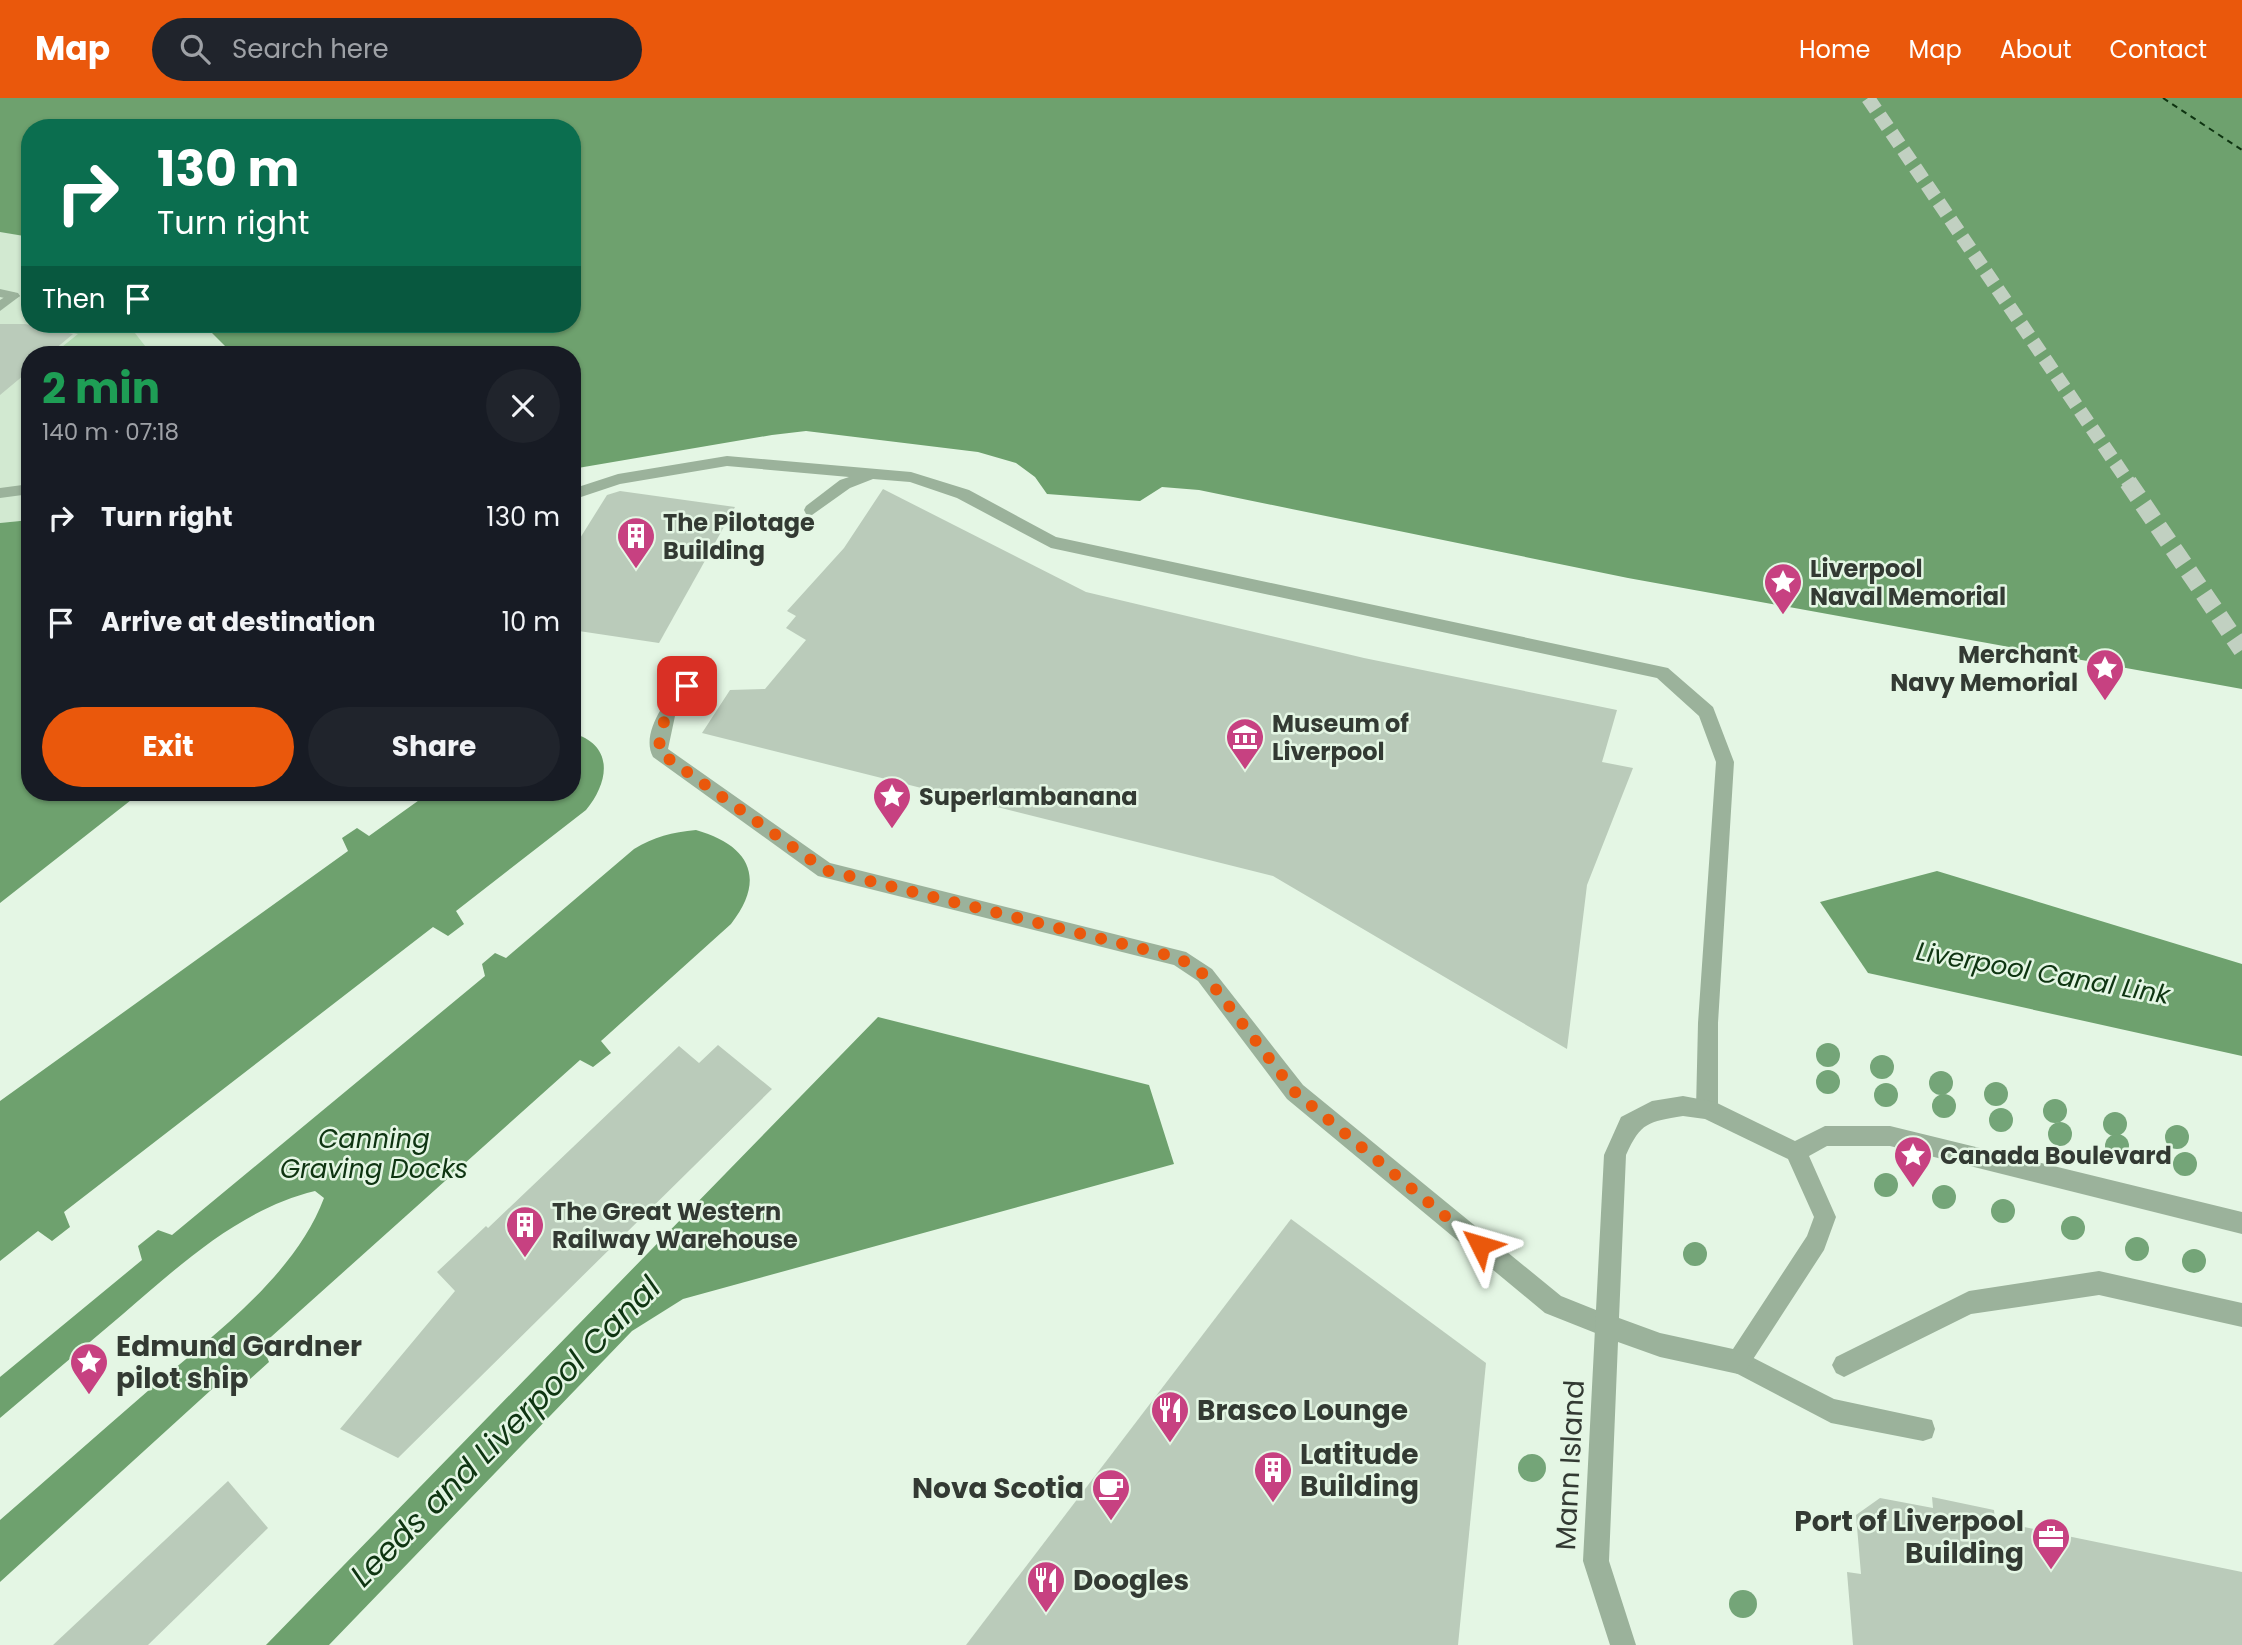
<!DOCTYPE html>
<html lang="en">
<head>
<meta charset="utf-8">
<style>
  :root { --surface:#171b24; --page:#20242c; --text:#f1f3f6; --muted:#9ea1a6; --accent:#ea580c }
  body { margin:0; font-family:Poppins,sans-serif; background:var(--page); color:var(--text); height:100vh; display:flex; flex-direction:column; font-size:26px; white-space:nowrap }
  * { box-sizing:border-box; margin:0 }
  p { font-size:23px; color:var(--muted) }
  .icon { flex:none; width:38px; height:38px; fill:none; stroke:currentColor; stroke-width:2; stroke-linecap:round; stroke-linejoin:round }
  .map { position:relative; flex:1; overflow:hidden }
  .side { position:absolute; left:21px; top:248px; width:560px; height:455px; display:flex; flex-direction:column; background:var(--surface); border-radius:28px; box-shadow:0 2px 5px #0004 }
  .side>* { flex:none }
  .top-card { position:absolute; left:21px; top:21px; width:560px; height:214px; border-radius:28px; box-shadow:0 2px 5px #0004; background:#0b6e4f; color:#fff; overflow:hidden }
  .pin { position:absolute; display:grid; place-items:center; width:60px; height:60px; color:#fff; margin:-30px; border-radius:14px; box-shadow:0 4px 10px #0006 }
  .me { position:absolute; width:77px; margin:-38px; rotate:310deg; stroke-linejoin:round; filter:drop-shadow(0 0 5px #0008) }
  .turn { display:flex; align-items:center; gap:24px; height:147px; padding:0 21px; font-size:32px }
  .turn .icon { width:91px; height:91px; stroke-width:2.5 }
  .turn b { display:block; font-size:49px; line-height:60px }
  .then { display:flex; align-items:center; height:66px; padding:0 21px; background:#0003; gap:14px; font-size:26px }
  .round { display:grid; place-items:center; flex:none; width:74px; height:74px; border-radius:37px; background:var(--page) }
  .summary { display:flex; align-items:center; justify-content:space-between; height:119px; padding:0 21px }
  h1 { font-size:42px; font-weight:700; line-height:52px; color:#1e9e55 }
  .primary-button { display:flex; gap:14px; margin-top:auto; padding:14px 21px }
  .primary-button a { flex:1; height:80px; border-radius:42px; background:var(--accent); color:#fff; font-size:28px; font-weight:700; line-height:80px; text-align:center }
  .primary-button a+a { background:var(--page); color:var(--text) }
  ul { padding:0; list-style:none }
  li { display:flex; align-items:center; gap:21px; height:105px; padding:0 21px }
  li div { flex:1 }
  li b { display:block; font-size:26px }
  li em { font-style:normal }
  header { display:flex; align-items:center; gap:42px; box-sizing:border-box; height:98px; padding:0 35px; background:var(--accent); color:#fff }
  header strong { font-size:33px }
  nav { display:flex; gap:38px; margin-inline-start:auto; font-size:24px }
  .search { width:490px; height:63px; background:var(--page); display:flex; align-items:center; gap:18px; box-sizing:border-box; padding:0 24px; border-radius:38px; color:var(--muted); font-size:26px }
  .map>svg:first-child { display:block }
  .built { fill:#d2e9d1 }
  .green { fill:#b3dab3 }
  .water { fill:#6ea16e }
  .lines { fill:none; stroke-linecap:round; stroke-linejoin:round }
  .ferry { stroke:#0e3411; stroke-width:2; stroke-dasharray:6 5; stroke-linecap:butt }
  .building { fill:#bacbba }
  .primary-tunnel-far1 { stroke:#c1d0c1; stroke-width:14; stroke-dasharray:14 7; stroke-linecap:butt }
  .primary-tunnel { stroke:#c1d0c1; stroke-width:18; stroke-dasharray:18 9; stroke-linecap:butt }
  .service { fill:#9bb29b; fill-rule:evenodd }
  .pedestrian { fill:#9bb29b; fill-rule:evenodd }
  .minor { fill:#9bb29b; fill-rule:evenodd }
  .tree { fill:#74a578 }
  .route { stroke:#ea580c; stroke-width:12; stroke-dasharray:0 21.6 }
  .labels { text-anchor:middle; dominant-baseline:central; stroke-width:5; stroke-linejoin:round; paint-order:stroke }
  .poi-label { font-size:24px; font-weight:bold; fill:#333a33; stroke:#e4f6e4; text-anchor:start }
  .water-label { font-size:26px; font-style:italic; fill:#0e3411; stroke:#e4f6e4 }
  .near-poi-label { font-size:28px; font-weight:bold; fill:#333a33; stroke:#e4f6e4; text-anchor:start }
  .near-street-label { font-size:28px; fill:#333a33; stroke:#e4f6e4 }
  .near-water-label { font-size:32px; font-style:italic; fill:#0e3411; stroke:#e4f6e4 }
</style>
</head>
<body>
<header>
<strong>Map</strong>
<div class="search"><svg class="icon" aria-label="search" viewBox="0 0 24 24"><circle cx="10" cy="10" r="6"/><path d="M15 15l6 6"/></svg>Search here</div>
<nav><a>Home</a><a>Map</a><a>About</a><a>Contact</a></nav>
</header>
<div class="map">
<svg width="2242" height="1547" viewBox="0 0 2242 1547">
  <rect width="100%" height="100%" fill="#e4f6e4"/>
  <path class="built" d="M0,133l30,6v87h177l29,31h-206v165l-30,3z"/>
  <path class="green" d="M60,226h68l24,31h-100l26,-21 -23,-6z"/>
  <g class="water">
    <path d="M0,0h2242v591l-614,-111 -429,-88 -37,-3 -22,14 -93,-7 -12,-17 -19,-14 -38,-11 -172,-21 -34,4 -200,34v-114h-338l-31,-31h369v-196h-542v109l-30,-5z"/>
    <path d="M30,422v273h110l-140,110v-380z"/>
    <path d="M572,635c43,12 37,49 14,77l-130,101 8,13 -16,12 -15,-9 -369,285 6,15 -18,14 -14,-10 -38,30v-160l348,-250 -6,-13 15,-10 12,8 60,-43h143z"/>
    <path d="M696,732c53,15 71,48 35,94l-130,117 10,12 -18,14 -13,-7 -318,285 7,17 -20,18 -16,-10 -233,212v-62c50,-43 99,-87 149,-130 62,-53 146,-114 175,-192l-9,-7c-75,18 -135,74 -192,123 -41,35 -82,69 -123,104v-41l142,-117 -4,-14 20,-16 14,5 313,-259 -3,-12 13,-11 11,5 128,-109c20,-12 38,-17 62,-19z"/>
    <path d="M1937,773l305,93v92l-374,-83 -48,-71z"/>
    <path d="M878,919l271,68 25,79 -491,135 -51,32 -303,314h-63z"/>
  </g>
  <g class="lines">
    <path class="ferry" d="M2163,0l79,52"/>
  </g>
  <g class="building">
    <path d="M0,226h25l48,10 -25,21h-18v15l-30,25z"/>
    <path d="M883,391l203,103 278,66 253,52 -15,52 31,6 -46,117 -20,164 -294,-173 -571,-143 28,-43 35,-1 41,-49 -20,-12 10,-12 -9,-5 57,-63z"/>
    <path d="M620,393l115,16 -76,136 -87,-13v-79l35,-56z"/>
    <path d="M718,947l54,44 -374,369 -58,-29 115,-138 -18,-19 49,-46 2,2 191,-182 20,17z"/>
    <path d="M1291,1121l195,144 -28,282h-492z"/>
    <path d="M228,1383l40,47 -120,117h-95z"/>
    <path d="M1932,1399l62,13 1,11 247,51v73h-389l-6,-73 14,2 -5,-59 24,-17 53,10z"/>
  </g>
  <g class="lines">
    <path class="primary-tunnel-far1" d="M1868,0l261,385"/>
    <path class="primary-tunnel" d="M2128,384l114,168"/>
    <g class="service">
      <path d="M0,191l18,4 2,3 -7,4 -13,-3z"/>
      <path d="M727,358l184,16 58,18 87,47 612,131 45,39 21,55 -16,261v86l-3,7 -8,3 -8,-3 -3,-7 2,-86 18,-261 -17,-46 -42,-38 -606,-130 -94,-50 -47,-16 -37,-3 -23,9 -38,27 -6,-1 -2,-4 2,-4 34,-26 9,-3 -122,-11 -107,18 -48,16v-11l46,-15z"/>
      <path d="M687,581l6,2 3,5 -21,30 -7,33 162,114 356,89 26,17 91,116 258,211 55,22 4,8 -4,8 -8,4 -63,-25 -258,-214 -89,-118 -24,-16 -356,-89 -165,-119c-13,-24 14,-58 28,-76z"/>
      <path d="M1738,1252l96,49 98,21 3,9 -3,9 -9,3 -92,-18 -101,-53 -4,-8 4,-8z"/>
    </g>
    <g class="pedestrian">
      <path d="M13,194l7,4 -20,15v-11z"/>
      <path d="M30,386v10l-30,4v-10z"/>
      <path d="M2099,1173l143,32v24l-143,-32 -128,19 -127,63 -8,-4 -4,-8 4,-8 133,-66z"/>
    </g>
    <path class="minor" d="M1683,998l32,6 80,39 30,-15h65l352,86v22l-352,-88h-63l-18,10 27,61 -12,33 -78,120 -8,4 -78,-17 -42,-15 -9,219 27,84h-26l-27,-84 21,-406 17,-38 31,-16zM1683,1018l22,3 83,40 26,58 -7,19 -74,113 -73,-16 -41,-15 7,-163c15,-33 22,-33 57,-39z"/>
  </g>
  <g class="tree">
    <circle cx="1828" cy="957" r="12"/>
    <circle cx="1882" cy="969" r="12"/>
    <circle cx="1828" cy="984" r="12"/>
    <circle cx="1941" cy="985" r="12"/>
    <circle cx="1996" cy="996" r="12"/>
    <circle cx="1886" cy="997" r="12"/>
    <circle cx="1944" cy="1008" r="12"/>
    <circle cx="2055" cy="1013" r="12"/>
    <circle cx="2001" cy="1022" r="12"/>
    <circle cx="2115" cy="1026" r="12"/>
    <circle cx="2060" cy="1036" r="12"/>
    <circle cx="2177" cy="1039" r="12"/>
    <circle cx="2117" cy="1048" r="12"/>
    <circle cx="2185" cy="1066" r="12"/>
    <circle cx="1886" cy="1087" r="12"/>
    <circle cx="1944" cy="1099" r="12"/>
    <circle cx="2003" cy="1113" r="12"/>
    <circle cx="2073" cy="1130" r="12"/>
    <circle cx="2137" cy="1151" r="12"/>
    <circle cx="1695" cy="1156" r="12"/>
    <circle cx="2194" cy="1163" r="12"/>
    <circle cx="1532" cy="1370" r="14"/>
    <circle cx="1743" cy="1506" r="14"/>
  </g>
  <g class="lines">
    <path class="route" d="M687,588c-19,24 -27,35 -28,66l166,118 354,88 26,17 90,117 185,153"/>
  </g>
  <defs>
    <symbol id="building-pin" viewBox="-11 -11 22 30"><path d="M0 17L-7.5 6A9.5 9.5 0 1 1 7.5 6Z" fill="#c74181" stroke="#e4f6e4"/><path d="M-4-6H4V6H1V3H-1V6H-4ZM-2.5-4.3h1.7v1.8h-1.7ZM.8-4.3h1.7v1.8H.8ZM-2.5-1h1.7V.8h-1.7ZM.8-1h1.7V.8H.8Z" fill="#fff"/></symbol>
    <symbol id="sight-pin" viewBox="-11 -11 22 30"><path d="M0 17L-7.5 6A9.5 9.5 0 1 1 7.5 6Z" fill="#c74181" stroke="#e4f6e4"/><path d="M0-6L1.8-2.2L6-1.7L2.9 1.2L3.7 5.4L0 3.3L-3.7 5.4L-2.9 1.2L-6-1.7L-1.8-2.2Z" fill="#fff"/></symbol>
    <symbol id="museum-pin" viewBox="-11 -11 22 30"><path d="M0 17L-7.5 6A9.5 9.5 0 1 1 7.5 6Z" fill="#c74181" stroke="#e4f6e4"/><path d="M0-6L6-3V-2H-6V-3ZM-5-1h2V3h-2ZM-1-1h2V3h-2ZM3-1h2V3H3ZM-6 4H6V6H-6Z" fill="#fff"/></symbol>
    <symbol id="restaurant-pin" viewBox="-11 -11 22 30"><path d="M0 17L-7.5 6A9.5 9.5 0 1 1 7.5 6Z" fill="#c74181" stroke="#e4f6e4"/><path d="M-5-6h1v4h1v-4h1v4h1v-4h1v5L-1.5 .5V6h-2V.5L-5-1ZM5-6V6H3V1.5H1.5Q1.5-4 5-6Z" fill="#fff"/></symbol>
    <symbol id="cafe-pin" viewBox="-11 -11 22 30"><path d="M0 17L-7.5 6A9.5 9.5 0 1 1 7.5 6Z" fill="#c74181" stroke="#e4f6e4"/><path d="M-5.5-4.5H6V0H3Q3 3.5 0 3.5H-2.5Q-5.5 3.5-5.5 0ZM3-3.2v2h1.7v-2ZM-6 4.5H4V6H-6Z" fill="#fff"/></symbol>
    <symbol id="office-pin" viewBox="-11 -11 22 30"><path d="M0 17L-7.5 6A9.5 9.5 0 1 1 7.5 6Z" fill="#c74181" stroke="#e4f6e4"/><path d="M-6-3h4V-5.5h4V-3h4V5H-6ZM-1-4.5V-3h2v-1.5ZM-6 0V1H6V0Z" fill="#fff"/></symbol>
  </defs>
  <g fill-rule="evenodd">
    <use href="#building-pin" x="614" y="416" width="44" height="60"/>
    <use href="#sight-pin" x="1761" y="462" width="44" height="60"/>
    <use href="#sight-pin" x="2083" y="548" width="44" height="60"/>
    <use href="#museum-pin" x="1223" y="617" width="44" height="60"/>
    <use href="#sight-pin" x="870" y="676" width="44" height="60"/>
    <use href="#sight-pin" x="1891" y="1035" width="44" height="60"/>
    <use href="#building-pin" x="503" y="1105" width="44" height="60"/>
    <use href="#sight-pin" x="67" y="1242" width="44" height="60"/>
    <use href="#restaurant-pin" x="1148" y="1290" width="44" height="60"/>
    <use href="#building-pin" x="1251" y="1350" width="44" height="60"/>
    <use href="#cafe-pin" x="1089" y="1368" width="44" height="60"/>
    <use href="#office-pin" x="2029" y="1417" width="44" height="60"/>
    <use href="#restaurant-pin" x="1024" y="1460" width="44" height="60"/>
  </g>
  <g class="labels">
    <g class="poi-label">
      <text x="663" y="424">The Pilotage<tspan x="663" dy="28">Building</tspan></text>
      <text x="1810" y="470">Liverpool<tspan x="1810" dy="28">Naval Memorial</tspan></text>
      <text x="2078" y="556" text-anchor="end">Merchant<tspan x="2078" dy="28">Navy Memorial</tspan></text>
      <text x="1272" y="625">Museum of<tspan x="1272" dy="28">Liverpool</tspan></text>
      <text x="919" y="698">Superlambanana</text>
      <text x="1940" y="1057">Canada Boulevard</text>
      <text x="552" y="1113">The Great Western<tspan x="552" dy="28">Railway Warehouse</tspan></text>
    </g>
    <g class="water-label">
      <text transform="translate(2043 875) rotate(10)">Liverpool Canal Link</text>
      <text x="374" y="1041">Canning<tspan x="374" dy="30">Graving Docks</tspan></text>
    </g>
    <g class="near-poi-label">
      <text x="116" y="1248">Edmund Gardner<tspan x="116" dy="32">pilot ship</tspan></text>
      <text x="1197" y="1312">Brasco Lounge</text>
      <text x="1300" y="1356">Latitude<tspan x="1300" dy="32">Building</tspan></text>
      <text x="1084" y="1390" text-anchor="end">Nova Scotia</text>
      <text x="2024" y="1423" text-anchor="end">Port of Liverpool<tspan x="2024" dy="32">Building</tspan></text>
      <text x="1073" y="1482">Doogles</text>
    </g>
    <g class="near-street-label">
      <text transform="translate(1570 1367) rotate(-87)">Mann Island</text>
    </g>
    <g class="near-water-label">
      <text transform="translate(505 1333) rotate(-45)">Leeds and Liverpool Canal</text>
    </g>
  </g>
</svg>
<div class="pin" style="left:687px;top:588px;background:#d93025"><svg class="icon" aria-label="arrive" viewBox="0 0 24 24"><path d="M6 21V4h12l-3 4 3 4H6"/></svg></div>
<svg class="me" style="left:1480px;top:1147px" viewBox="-20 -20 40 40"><path d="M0-17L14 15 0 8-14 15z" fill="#ea580c" stroke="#fff" stroke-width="4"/></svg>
<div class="top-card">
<div class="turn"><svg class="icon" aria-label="right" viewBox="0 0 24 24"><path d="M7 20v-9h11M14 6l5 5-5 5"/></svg><div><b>130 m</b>Turn right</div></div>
<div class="then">Then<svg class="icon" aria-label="arrive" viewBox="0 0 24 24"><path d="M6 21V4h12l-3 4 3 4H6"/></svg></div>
</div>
<section class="side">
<div class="summary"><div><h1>2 min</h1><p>140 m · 07:18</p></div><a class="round"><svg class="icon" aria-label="close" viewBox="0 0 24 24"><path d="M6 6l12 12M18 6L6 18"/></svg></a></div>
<ul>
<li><svg class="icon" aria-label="right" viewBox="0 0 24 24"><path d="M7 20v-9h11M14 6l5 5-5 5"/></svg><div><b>Turn right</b></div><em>130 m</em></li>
<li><svg class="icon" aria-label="arrive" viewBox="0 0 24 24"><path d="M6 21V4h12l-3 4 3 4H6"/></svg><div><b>Arrive at destination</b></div><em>10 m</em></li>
</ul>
<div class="primary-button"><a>Exit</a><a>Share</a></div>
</section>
</div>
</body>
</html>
